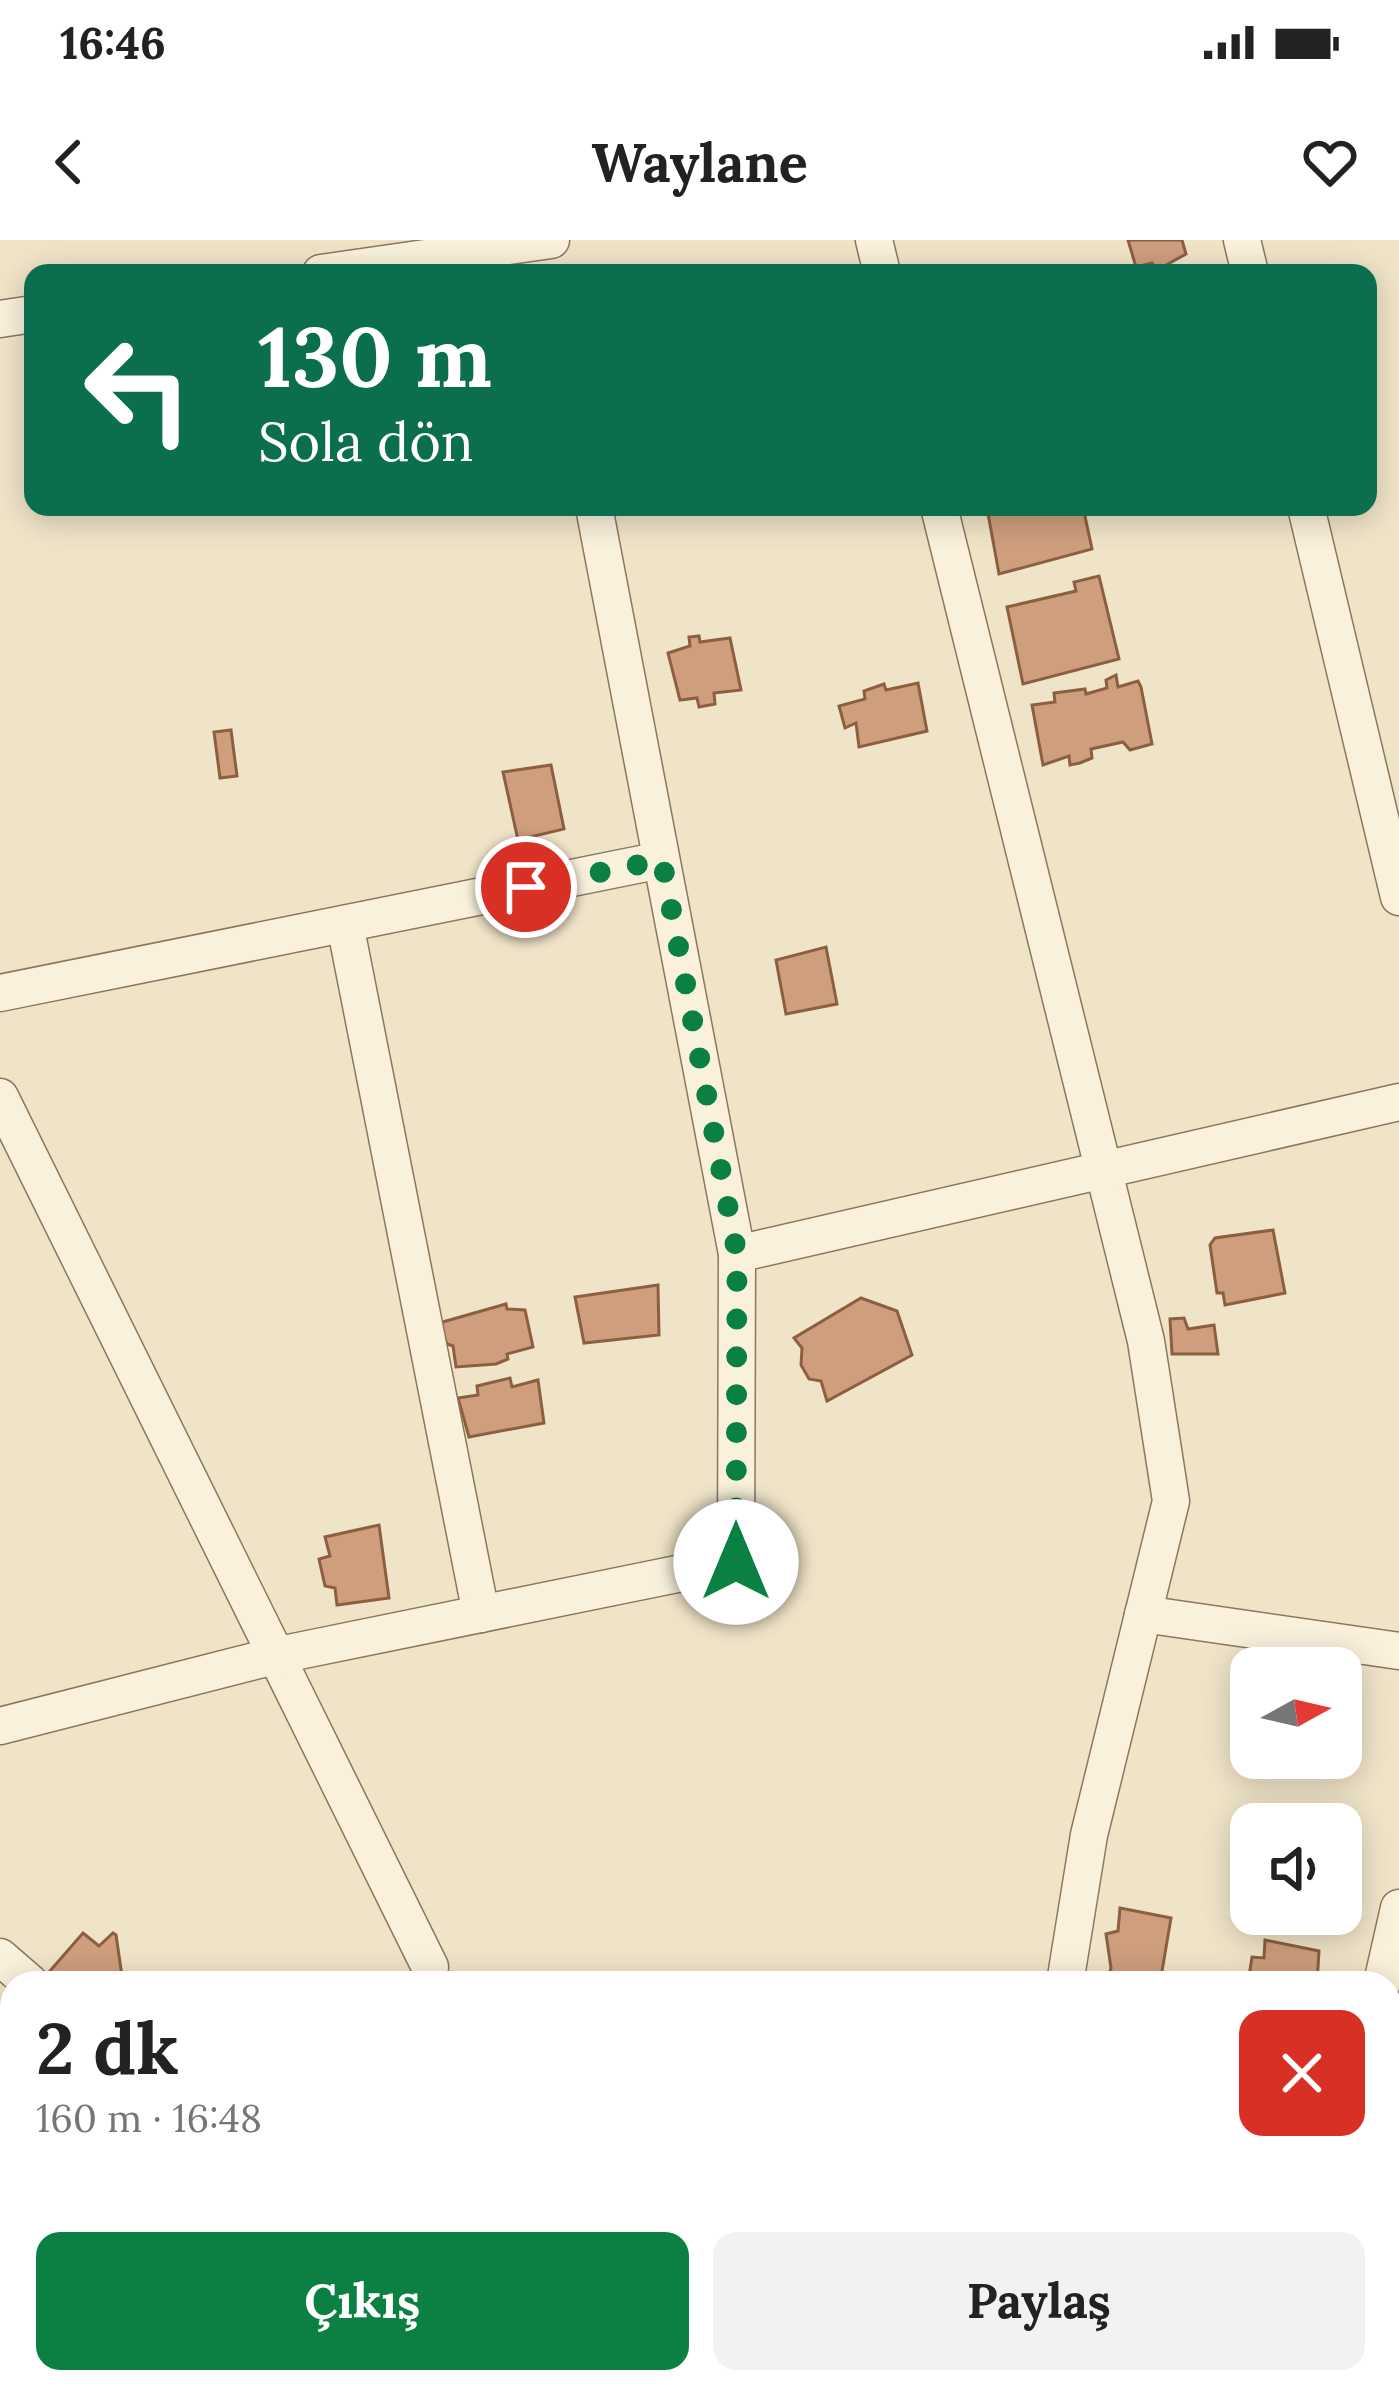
<!DOCTYPE html>
<html lang="tr">
<head>
<meta charset="utf-8">
<style>
  :root { --surface:#fff; --page:#f2f2f2; --text:#222; --muted:#767676; --accent:#0b8043 }
  body { margin:0; font-family:Lora,serif; background:var(--page); color:var(--text); height:100vh; display:flex; flex-direction:column; font-size:45px; white-space:nowrap }
  * { box-sizing:border-box; margin:0 }
  p { font-size:39px; color:var(--muted) }
  .icon { flex:none; width:66px; height:66px; fill:none; stroke:currentColor; stroke-width:2; stroke-linecap:round; stroke-linejoin:round }
  .map { position:relative; flex:1; overflow:hidden }
  .sheet { position:absolute; left:0px; top:1731px; width:1401px; height:423px; display:flex; flex-direction:column; background:var(--surface); border-radius:36px 36px 0 0; box-shadow:0 6px 30px #0003 }
  .sheet>* { flex:none }
  .top-card { position:absolute; left:24px; top:24px; width:1353px; height:252px; border-radius:24px; box-shadow:0 6px 30px #0003; background:#0b6e4f; color:#fff; overflow:hidden }
  .needle { width:78px; rotate:82deg }
  .buttons { position:absolute; left:1230px; top:1407px; display:grid; gap:24px }
  .buttons a { display:grid; place-items:center; width:132px; height:132px; border-radius:24px; background:var(--surface); box-shadow:0 6px 30px #0003; font-size:60px }
  .pin { position:absolute; display:grid; place-items:center; width:102px; height:102px; color:#fff; margin:-51px; border:6px solid #fff; border-radius:50%; box-shadow:0 3px 12px #0007 }
  .me { position:absolute; width:132px; margin:-66px; rotate:0deg; stroke-linejoin:round; filter:drop-shadow(0 0 9px #0008) }
  .turn { display:flex; align-items:center; gap:42px; height:252px; padding:0 36px; font-size:54px }
  .turn .icon { width:156px; height:156px; stroke-width:2.5 }
  .turn b { display:block; font-size:84px; line-height:102px }
  .round { display:grid; place-items:center; flex:none; width:126px; height:126px; border-radius:24px; background:var(--page) }
  .head { display:flex; align-items:center; justify-content:space-between; height:204px; padding:0 36px }
  h1 { font-size:72px; font-weight:700; line-height:90px }
  .cta { display:flex; gap:24px; margin-top:auto; padding:24px 36px }
  .cta a { flex:1; height:138px; border-radius:24px; background:var(--accent); color:#fff; font-size:48px; font-weight:700; line-height:138px; text-align:center }
  .cta a+a { background:var(--page); color:var(--text) }
  .status { display:flex; justify-content:space-between; align-items:center; height:84px; padding:0 60px; background:var(--surface); direction:ltr }
  .status svg { height:33px; fill:currentColor }
  header { display:flex; justify-content:space-between; align-items:center; height:156px; padding:0 36px; background:var(--surface); font-size:54px; font-weight:700 }
  .map>svg:first-child { display:block }
  .building { fill:#cf9f7d; stroke:#8d5f41; stroke-width:3 }
  .lines { fill:none; stroke-linecap:round; stroke-linejoin:round }
  .minor-casing { stroke:#8d765c; stroke-width:39 }
  .path { stroke:#8d765c; stroke-width:6; stroke-dasharray:9 6; stroke-linecap:butt }
  .minor { stroke:#faf1dc; stroke-width:36 }
  .route { stroke:#0b8043; stroke-width:21; stroke-dasharray:0 37.8 }
</style>
</head>
<body>
<div class="status"><b>16:46</b><svg viewBox="0 0 49 12"><path d="M0 12V9h3v3zM5 12V6h3v6zM10 12V3h3v9zM15 12V0h3v12zM26 1h20v11H26zM47 4h2v5h-2z"/></svg></div>
<header><svg class="icon" aria-label="back" viewBox="0 0 24 24"><path d="M15 5l-7 7 7 7"/></svg>Waylane<svg class="icon" aria-label="heart" viewBox="0 0 24 24"><path d="M12 20l-8-8c-3-5 5-10 8-4 3-6 11-1 8 4z"/></svg></header>
<div class="map">
<svg width="1399" height="2152" viewBox="0 0 1399 2152">
  <rect width="100%" height="100%" fill="#f0e4c8"/>
  <g class="building">
    <path d="M1128,0h54l4,14 -29,16 -5,-7 -16,4z"/>
    <path d="M1083,267l9,42 -93,25 -12,-66z"/>
    <path d="M1099,336l20,83 -96,25 -16,-77 69,-16 -2,-9z"/>
    <path d="M699,396l1,6 30,-4 11,52 -27,3 1,11 -16,3 -2,-9 -17,2 -12,-47 22,-7 -1,-9z"/>
    <path d="M1116,435l2,12 20,-6 3,6 11,57 -22,6 -7,-8 -32,7 1,9 -12,5 -10,2 -1,-9 -26,9 -11,-60 23,-3 -1,-9 31,-4 1,5 21,-6 -1,-8z"/>
    <path d="M918,443l9,48 -68,16 -3,-24 -11,5 -6,-22 26,-7 -1,-8 20,-7 2,6z"/>
    <path d="M231,490l6,46 -17,2 -6,-46z"/>
    <path d="M551,525l13,64 -46,11 -15,-68z"/>
    <path d="M826,707l11,57 -51,10 -10,-54z"/>
    <path d="M1273,990l12,63 -60,12 -2,-12h-6l-7,-48 5,-7z"/>
    <path d="M658,1045l1,50 -75,8 -9,-46z"/>
    <path d="M861,1058l36,13 15,44 -85,46 -6,-20 -12,-2 -8,-14 1,-17 -8,-10z"/>
    <path d="M506,1064l1,5 18,1 8,37 -26,7 1,5 -12,5 -40,3 -3,-21 -6,-2 -8,-21z"/>
    <path d="M1184,1078l4,11 26,-4 4,29h-46l-2,-35z"/>
    <path d="M510,1138l2,9 26,-7 6,43 -75,14 -11,-39 20,-3 -1,-9z"/>
    <path d="M379,1285l10,73 -52,7 -2,-17 -10,-2 -6,-27 11,-3 -5,-19z"/>
    <path d="M1120,1668l51,10 -11,65h-53l4,-15 -5,-34 12,-3z"/>
    <path d="M83,1693l16,13 14,-13 3,2 7,48h-60l-14,-11z"/>
    <path d="M1265,1700l54,11 -2,32h-69l4,-26 12,1z"/>
  </g>
  <g class="lines">
    <defs>
      <g id="minor">
        <path d="M874,0l8,33"/>
        <path d="M1242,0l8,33"/>
        <path d="M321,33l230,-33"/>
        <path d="M0,79l33,-5"/>
        <path d="M939,267l207,834 25,160 -82,334 -24,148"/>
        <path d="M1306,267l93,390"/>
        <path d="M345,684l136,690"/>
        <path d="M0,753l661,-133"/>
        <path d="M0,857l430,870"/>
        <path d="M737,1014l662,-152"/>
        <path d="M1143,1374l256,37"/>
        <path d="M0,1486l274,-70 462,-94 1,-308 -143,-747"/>
        <path d="M0,1717l30,26"/>
        <path d="M1382,1743l17,-75"/>
        <path d="M1389,1949l10,1"/>
        <path d="M1298,2152l2,-10"/>
      </g>
    </defs>
    <use href="#minor" class="minor-casing"/>
    <path class="path" d="M659,2142l8,10"/>
    <use href="#minor" class="minor"/>
  </g>
  <g class="lines">
    <path class="route" d="M526,647l136,-27 75,394 -1,308"/>
  </g>
</svg>
<div class="buttons">
<a><svg class="needle" viewBox="-14 -14 28 28"><path d="M0-13l5 13h-10z" fill="#e53935"/><path d="M0 13l5-13h-10z" fill="#767676"/></svg></a>
<a><svg class="icon" aria-label="sound" viewBox="0 0 24 24"><path d="M4 9h4l5-4v14l-5-4H4zM17 9q2 3 0 6"/></svg></a>
</div>
<div class="pin" style="left:526px;top:647px;background:#d93025"><svg class="icon" aria-label="arrive" viewBox="0 0 24 24"><path d="M6 21V4h12l-3 4 3 4H6"/></svg></div>
<svg class="me" style="left:736px;top:1322px" viewBox="-20 -20 40 40"><circle r="19" fill="#fff"/><path d="M0-13L10 11 0 6-10 11z" fill="#0b8043"/></svg>
<div class="top-card">
<div class="turn"><svg class="icon" aria-label="left" viewBox="0 0 24 24"><path d="M17 20v-9H6M10 6l-5 5 5 5"/></svg><div><b>130 m</b>Sola dön</div></div>
</div>
<section class="sheet">
<div class="head"><div><h1>2 dk</h1><p>160 m · 16:48</p></div><a class="round" style="background:#d93025;color:#fff"><svg class="icon" aria-label="close" viewBox="0 0 24 24"><path d="M6 6l12 12M18 6L6 18"/></svg></a></div>
<div class="cta"><a>Çıkış</a><a>Paylaş</a></div>
</section>
</div>
</body>
</html>
